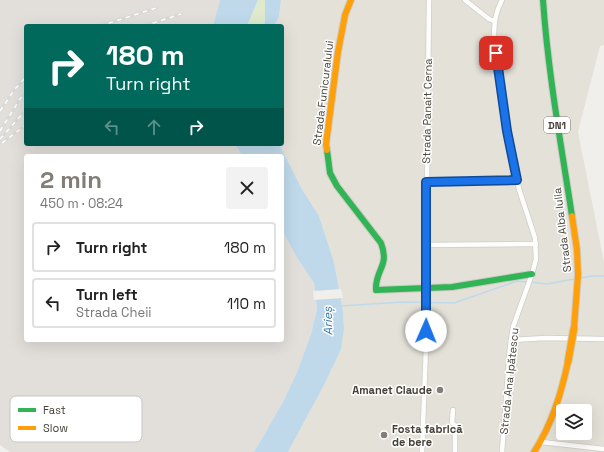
<!DOCTYPE html>
<html lang="en">
<head>
<meta charset="utf-8">
<style>
  :root { --surface:#fff; --page:#f2f2f2; --text:#222; --muted:#767676; --line:#e0e0e0; --accent:#827d77 }
  body { margin:0; font-family:"Space Grotesk",sans-serif; background:var(--page); color:var(--text); height:100vh; display:flex; flex-direction:column; font-size:15px; white-space:nowrap }
  * { box-sizing:border-box; margin:0 }
  p { font-size:13px; color:var(--muted) }
  .icon { flex:none; width:22px; height:22px; fill:none; stroke:currentColor; stroke-width:2; stroke-linecap:round; stroke-linejoin:round }
  .map { position:relative; flex:1; overflow:hidden }
  .panel { position:absolute; left:24px; top:154px; width:260px; height:188px; display:flex; flex-direction:column; background:var(--surface); border-radius:4px; box-shadow:0 4px 16px #0002 }
  .panel>* { flex:none }
  .banner { position:absolute; left:24px; top:24px; width:260px; height:122px; border-radius:4px; box-shadow:0 4px 16px #0002; background:#00695c; color:#fff; overflow:hidden }
  .fabs { position:absolute; left:556px; top:404px; display:grid; gap:8px }
  .fabs a { display:grid; place-items:center; width:36px; height:36px; border-radius:4px; background:var(--surface); box-shadow:0 4px 16px #0002; font-size:20px }
  .pin { position:absolute; display:grid; place-items:center; width:34px; height:34px; color:#fff; margin:-17px; border-radius:8px; box-shadow:0 2px 6px #0006 }
  .me { position:absolute; width:44px; margin:-22px; rotate:1deg; stroke-linejoin:round; filter:drop-shadow(0 0 3px #0008) }
  .turn { display:flex; align-items:center; gap:14px; height:84px; padding:0 16px; font-size:18px }
  .turn .icon { width:52px; height:52px; stroke-width:2.5 }
  .turn b { display:block; font-size:28px; line-height:34px }
  .lanes { display:flex; align-items:center; height:38px; padding:0 16px; background:#0003; justify-content:center; gap:20px; direction:ltr }
  .lanes .off { opacity:.35 }
  .round { display:grid; place-items:center; flex:none; width:42px; height:42px; border-radius:4px; background:var(--page) }
  .headline { display:flex; align-items:center; justify-content:space-between; height:68px; padding:0 16px }
  h1 { font-size:24px; font-weight:700; line-height:30px; color:var(--accent) }
  ul { padding:0; list-style:none }
  li { display:flex; align-items:center; gap:12px; height:50px; margin:0 8px 6px; padding:0 8px; border:2px solid var(--line); border-radius:4px }
  li div { flex:1 }
  li b { display:block; font-size:15px }
  li em { font-style:normal }
  .map>svg:first-child { display:block }
  .residential { fill:#e4e1d9; fill-rule:evenodd }
  .industrial { fill:#e2dfdb }
  .green { fill:#dee9cd }
  .parking { fill:#e2e0dc }
  .water { fill:#bfd9ea }
  .pier { fill:#f1efeb }
  .lines { fill:none; stroke-linecap:round; stroke-linejoin:round }
  .stream { stroke:#bfd9ea; stroke-width:1.5 }
  .street-casing { stroke:#cfcdc9; stroke-width:6 }
  .fast-casing { stroke:#cfccc3; stroke-width:8 }
  .slow-casing { stroke:#cfccc3; stroke-width:8 }
  .street { stroke:#fdfdfc; stroke-width:4.5 }
  .fast { stroke:#30b455; stroke-width:6 }
  .slow { stroke:#ff9f0a; stroke-width:6 }
  .rail-casing { stroke:#d9d9d8; stroke-width:3 }
  .rail { stroke:#fff; stroke-width:1.5; stroke-dasharray:4.5; stroke-linecap:butt }
  .street-bridge-casing { stroke:#cfcdc9; stroke-width:6; stroke-linecap:butt }
  .slow-bridge-casing { stroke:#d2cbba; stroke-width:9; stroke-linecap:butt }
  .street-bridge { stroke:#fdfdfc; stroke-width:4.5 }
  .slow-bridge { stroke:#ff9f0a; stroke-width:7 }
  .route-casing { stroke:#114b97; stroke-width:10 }
  .route { stroke:#1a73e8; stroke-width:7 }
  .poi-dot { fill:#827d77; stroke:#fff; stroke-width:1.5 }
  .labels { text-anchor:middle; dominant-baseline:central; stroke-width:3; stroke-linejoin:round; paint-order:stroke }
  .shield { fill:#fff; stroke:#7e7974; stroke-width:1 }
  .shield-label { font-size:10px; font-weight:bold; fill:#464038 }
  .street-label { font-size:11px; fill:#464038; stroke:#fff }
  .poi-label { font-size:11px; font-weight:bold; fill:#464038; stroke:#fff; text-anchor:end }
  .water-label { font-size:12px; font-style:italic; fill:#3a79a9; stroke:#fff }
  .key { fill:#fff; stroke:#c8c6c3; stroke-width:1 }
  .key-label { font-size:11px; fill:#464038 }
</style>
</head>
<body>
<div class="map">
<svg width="604" height="452" viewBox="0 0 604 452">
  <rect width="100%" height="100%" fill="#f1efeb"/>
  <path class="residential" d="M281,0h323v45l-4,1 -22,86 26,130v190h-316l35,-65 21,-58 -1,-18 -9,-49 -15,-46 -17,-27 -23,-45h3v-118h-8l5,-9zM563,411h22v22h-22z"/>
  <path class="industrial" d="M0,0h220l-7,26h-187v118h209l7,12h-216v184h256v-110l15,28 17,25 3,26 -6,25 -14,38 -14,30 -29,50h-244l-10,-7z"/>
  <path class="green" d="M258,0h7l1,22 -2,4h-17z"/>
  <path class="parking" d="M450,424h10l-1,28h-10z"/>
  <g class="water">
    <path d="M220,0h38l-11,26h-34z"/>
    <path d="M265,0h16l-2,17 -5,9h-10l1,-4z"/>
    <path d="M235,144h44l23,45 17,27 15,46 9,49 1,18 -3,20 -18,38 -35,65h-34l29,-50 14,-30 14,-38 6,-25 -3,-26 -17,-25 -15,-28v-74h-40z"/>
  </g>
  <path class="pier" d="M341,289l2,9 -29,2 -1,-9z"/>
  <g class="lines">
    <g class="stream">
      <path d="M580,278l12,-2h12"/>
      <path d="M531,282l16,2 27,-5"/>
      <path d="M340,306l63,-4 51,1 63,-22 10,1"/>
    </g>
    <defs>
      <g id="street">
        <path d="M465,0l24,19 5,2"/>
        <path d="M427,182l90,-3"/>
        <path d="M427,245l109,-1"/>
        <path d="M427,281v-99l2,-182"/>
        <path d="M511,340l35,-2 58,1"/>
        <path d="M453,410l-1,13 3,2v27"/>
        <path d="M541,442l63,7"/>
        <path d="M422,452l5,-133"/>
        <path d="M502,452l8,-105 3,-20 19,-53 4,-15 -1,-21 -16,-49 -8,-38 -17,-113c0,-14 1,-25 8,-38"/>
      </g>
      <g id="fast">
        <path d="M543,0c5,73 18,144 29,216"/>
        <path d="M327,150l3,23 7,13 44,57c9,24 -6,26 -5,47l76,-3 80,-13"/>
      </g>
      <g id="slow">
        <path d="M327,150l-1,-6 12,-92 7,-37 6,-15"/>
        <path d="M572,216l5,34 1,25 -4,53"/>
        <path d="M534,452c18,-28 27,-58 34,-90"/>
      </g>
    </defs>
    <use href="#street" class="street-casing"/>
    <use href="#fast" class="fast-casing"/>
    <use href="#slow" class="slow-casing"/>
    <use href="#street" class="street"/>
    <use href="#fast" class="fast"/>
    <use href="#slow" class="slow"/>
    <defs>
      <g id="rail">
        <path d="M100,26l56,-18"/>
        <path d="M144,26l37,-12"/>
        <path d="M0,111l15,-22 11,-12"/>
        <path d="M0,131l20,-32 6,-7"/>
        <path d="M0,139l26,-29"/>
        <path d="M2,143l24,-18"/>
      </g>
    </defs>
    <use href="#rail" class="rail-casing"/>
    <use href="#rail" class="rail"/>
    <defs>
      <path id="street-bridge" d="M427,319v-38"/>
      <path id="slow-bridge" d="M568,362l6,-34"/>
    </defs>
    <use href="#street-bridge" class="street-bridge-casing"/>
    <use href="#slow-bridge" class="slow-bridge-casing"/>
    <use href="#street-bridge" class="street-bridge"/>
    <use href="#slow-bridge" class="slow-bridge"/>
  </g>
  <g class="lines">
    <defs>
      <path id="route" d="M426,331v-149l91,-2 -10,-49 -11,-78"/>
    </defs>
    <use href="#route" class="route-casing"/>
    <use href="#route" class="route"/>
  </g>
  <g class="poi-dot">
    <circle cx="440" cy="390" r="4"/>
    <circle cx="384" cy="435" r="4"/>
  </g>
  <g class="labels">
    <rect class="shield" x="544" y="117" width="26" height="16" rx="3"/>
    <g class="shield-label">
      <text x="557" y="125">DN1</text>
    </g>
    <g class="street-label">
      <text transform="translate(323 93) rotate(-83)">Strada Funicuralului</text>
      <text transform="translate(427 111) rotate(-89)">Strada Panait Cerna</text>
      <text transform="translate(562 230) rotate(-97)">Strada Alba Iulia</text>
      <text transform="translate(509 381) rotate(-84)">Strada Ana Ipătescu</text>
    </g>
    <g class="poi-label">
      <text x="432" y="390">Amanet Claude</text>
      <text x="392" y="429" text-anchor="start">Fosta fabrică<tspan x="392" dy="13">de bere</tspan></text>
    </g>
    <g class="water-label">
      <text transform="translate(328 321) rotate(-91)">Arieș</text>
    </g>
  </g>
  <rect x="10" y="396" width="132" height="46" rx="6" class="key"/>
  <rect x="18" y="408" width="18" height="4" fill="#30b455"/>
  <rect x="18" y="426" width="18" height="4" fill="#ff9f0a"/>
  <g class="key-label">
    <text x="43" y="414">Fast</text>
    <text x="43" y="432">Slow</text>
  </g>
</svg>
<div class="fabs">
<a><svg class="icon" aria-label="layers" viewBox="0 0 24 24"><path d="M12 4l9 5-9 5-9-5zM3 14l9 5 9-5"/></svg></a>
</div>
<div class="pin" style="left:496px;top:53px;background:#d93025"><svg class="icon" aria-label="arrive" viewBox="0 0 24 24"><path d="M6 21V4h12l-3 4 3 4H6"/></svg></div>
<svg class="me" style="left:426px;top:331px" viewBox="-20 -20 40 40"><circle r="19" fill="#fff"/><path d="M0-13L10 11 0 6-10 11z" fill="#1a73e8"/></svg>
<div class="banner">
<div class="turn"><svg class="icon" aria-label="right" viewBox="0 0 24 24"><path d="M7 20v-9h11M14 6l5 5-5 5"/></svg><div><b>180 m</b>Turn right</div></div>
<div class="lanes"><svg class="icon off" aria-label="left" viewBox="0 0 24 24"><path d="M17 20v-9H6M10 6l-5 5 5 5"/></svg><svg class="icon off" aria-label="ahead" viewBox="0 0 24 24"><path d="M12 20V5M6 11l6-6 6 6"/></svg><svg class="icon" aria-label="right" viewBox="0 0 24 24"><path d="M7 20v-9h11M14 6l5 5-5 5"/></svg></div>
</div>
<section class="panel">
<div class="headline"><div><h1>2 min</h1><p>450 m · 08:24</p></div><a class="round"><svg class="icon" aria-label="close" viewBox="0 0 24 24"><path d="M6 6l12 12M18 6L6 18"/></svg></a></div>
<ul>
<li><svg class="icon" aria-label="right" viewBox="0 0 24 24"><path d="M7 20v-9h11M14 6l5 5-5 5"/></svg><div><b>Turn right</b></div><em>180 m</em></li>
<li><svg class="icon" aria-label="left" viewBox="0 0 24 24"><path d="M17 20v-9H6M10 6l-5 5 5 5"/></svg><div><b>Turn left</b><p>Strada Cheii</p></div><em>110 m</em></li>
</ul>
</section>
</div>
</body>
</html>
